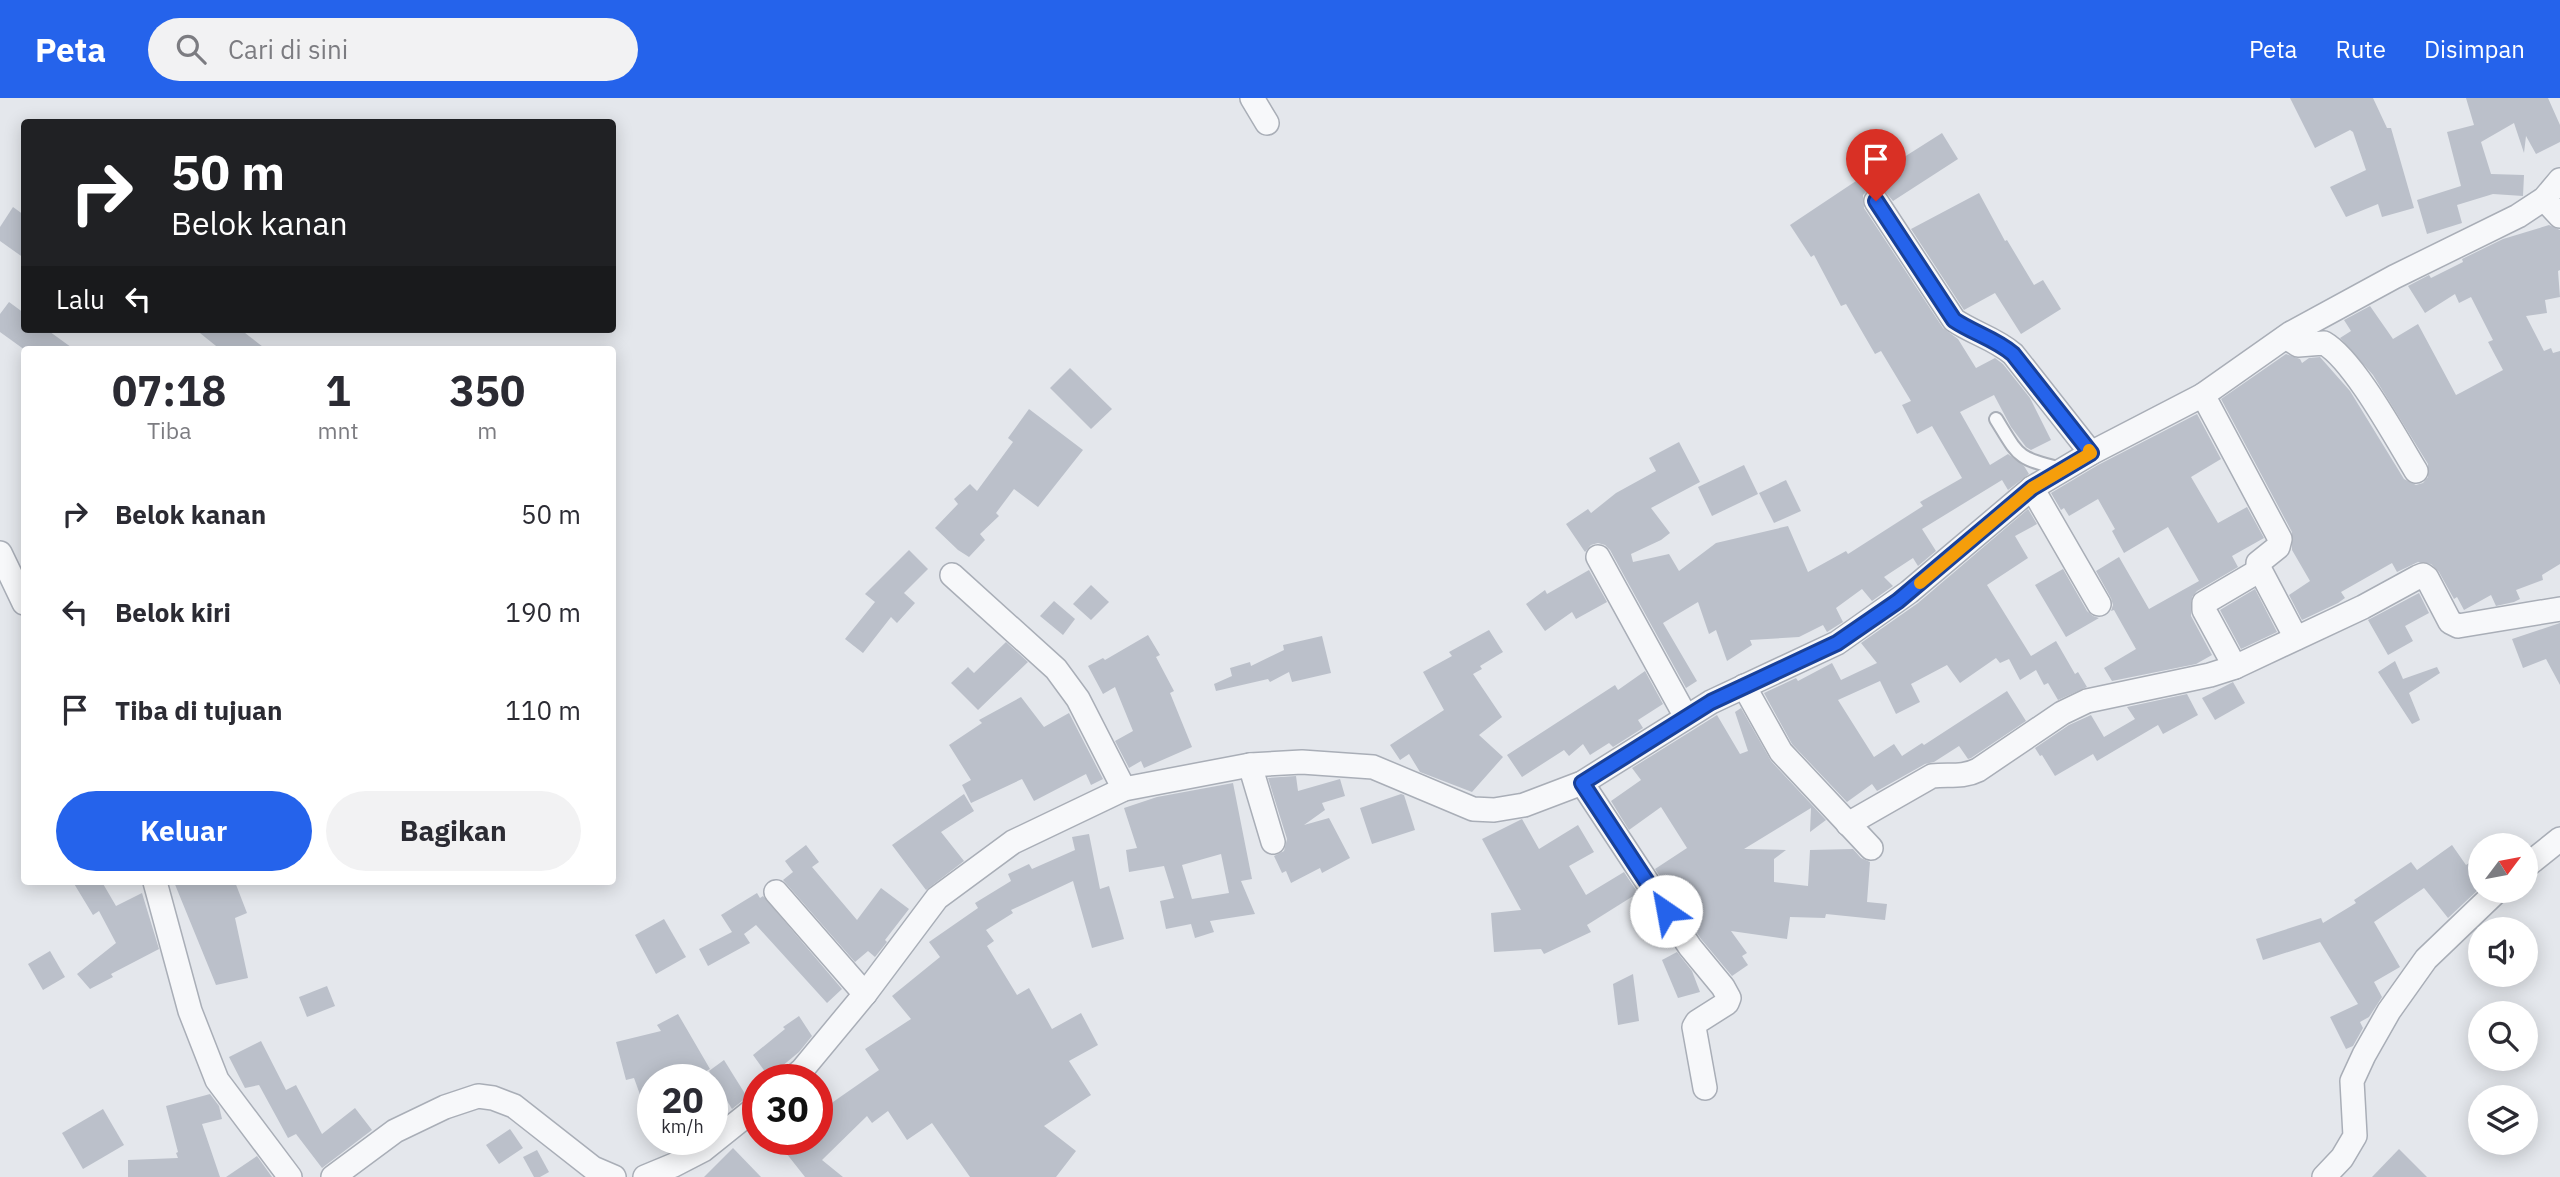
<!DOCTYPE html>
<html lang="id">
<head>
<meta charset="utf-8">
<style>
  :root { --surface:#fff; --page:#f2f2f3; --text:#2b2b33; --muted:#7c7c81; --accent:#2563eb }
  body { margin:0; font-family:"IBM Plex Sans",sans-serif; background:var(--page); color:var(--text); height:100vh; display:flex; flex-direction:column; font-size:26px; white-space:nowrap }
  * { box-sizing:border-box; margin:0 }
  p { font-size:23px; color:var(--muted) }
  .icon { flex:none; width:38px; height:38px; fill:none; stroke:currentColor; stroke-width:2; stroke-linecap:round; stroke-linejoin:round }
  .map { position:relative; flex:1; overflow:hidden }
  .drawer { position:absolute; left:21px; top:248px; width:595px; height:539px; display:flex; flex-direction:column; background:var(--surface); border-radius:7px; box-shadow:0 4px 18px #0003 }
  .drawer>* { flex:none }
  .guide { position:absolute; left:21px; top:21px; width:595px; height:214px; border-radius:7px; box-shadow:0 4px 18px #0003; background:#202124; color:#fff; overflow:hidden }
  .needle { width:46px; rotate:58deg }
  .tools { position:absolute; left:2468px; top:735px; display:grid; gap:14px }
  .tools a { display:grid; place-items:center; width:70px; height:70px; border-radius:50%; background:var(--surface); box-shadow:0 4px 18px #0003; font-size:35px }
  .speed { position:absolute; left:637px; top:966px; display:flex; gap:14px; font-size:35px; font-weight:700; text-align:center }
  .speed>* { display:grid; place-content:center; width:91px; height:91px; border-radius:50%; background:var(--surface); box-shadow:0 4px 18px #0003; line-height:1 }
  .speed small { font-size:18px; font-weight:400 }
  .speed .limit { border:10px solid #d22; background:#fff; color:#111 }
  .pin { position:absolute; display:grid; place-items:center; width:60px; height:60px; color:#fff; margin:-72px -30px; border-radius:50% 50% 50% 0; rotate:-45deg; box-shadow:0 0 7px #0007 }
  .pin .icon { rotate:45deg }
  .me { position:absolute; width:77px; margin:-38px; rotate:327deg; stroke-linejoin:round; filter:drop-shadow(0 0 5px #0008) }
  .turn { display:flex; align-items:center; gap:24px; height:147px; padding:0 35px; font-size:32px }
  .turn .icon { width:91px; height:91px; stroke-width:2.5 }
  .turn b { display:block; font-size:49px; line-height:60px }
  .then { display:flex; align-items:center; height:66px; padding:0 35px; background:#0003; gap:14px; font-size:26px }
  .eta { display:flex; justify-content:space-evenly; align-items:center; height:119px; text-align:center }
  .eta b { font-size:42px; font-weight:800; line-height:49px }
  .action { display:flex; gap:14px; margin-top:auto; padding:14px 35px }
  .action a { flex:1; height:80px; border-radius:42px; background:var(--accent); color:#fff; font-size:28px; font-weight:800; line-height:80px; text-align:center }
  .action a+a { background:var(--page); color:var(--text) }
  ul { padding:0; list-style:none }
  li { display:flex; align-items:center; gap:21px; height:98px; padding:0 35px }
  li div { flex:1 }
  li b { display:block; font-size:26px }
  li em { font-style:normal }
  header { display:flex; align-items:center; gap:42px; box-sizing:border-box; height:98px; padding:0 35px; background:var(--accent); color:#fff }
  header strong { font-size:33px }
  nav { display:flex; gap:38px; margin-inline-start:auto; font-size:24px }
  .search { width:490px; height:63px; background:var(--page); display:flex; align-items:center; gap:18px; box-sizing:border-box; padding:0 24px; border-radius:38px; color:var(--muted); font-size:26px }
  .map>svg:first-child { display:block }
  .building { fill:#bbc0ca; fill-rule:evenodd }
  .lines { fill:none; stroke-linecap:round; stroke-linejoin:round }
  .lane-casing { stroke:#a9aeb7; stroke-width:16 }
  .street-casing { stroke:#a9aeb7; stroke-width:26 }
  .lane { stroke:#f7f8fa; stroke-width:12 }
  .street { stroke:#f7f8fa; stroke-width:23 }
  .route-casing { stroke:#184099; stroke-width:18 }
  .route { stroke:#2563eb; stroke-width:12 }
  .slow { stroke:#f59e0b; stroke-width:12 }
</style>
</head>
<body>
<header>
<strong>Peta</strong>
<div class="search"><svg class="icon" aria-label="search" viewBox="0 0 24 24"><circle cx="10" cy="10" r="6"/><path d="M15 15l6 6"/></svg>Cari di sini</div>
<nav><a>Peta</a><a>Rute</a><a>Disimpan</a></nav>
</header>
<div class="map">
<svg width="2560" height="1079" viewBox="0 0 2560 1079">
  <rect width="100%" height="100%" fill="#e4e7ec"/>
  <g class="building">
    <path d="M2290,0h83l14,30h4l23,80 -32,9 -4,-13 -32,13 -16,-30 36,-17 -13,-38 -3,-2 -35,18z"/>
    <path d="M2466,0h82l12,27v17l-24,12 -10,-18 -2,17 -10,-30 -33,19 10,32 33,1 -1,21 -30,-2 -36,11 5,18 -35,11 -10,-34 44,-14 -14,-54 27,-7z"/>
    <path d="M1942,35l16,26 -65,42 -10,-12 -7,-2 -7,2 -6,6 1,13 79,120 15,11 18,29 19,-10 8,6 27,34 21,42 -20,10 -5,-3 -15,-20 -17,-32 -34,17 30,53 18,-11 16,12 5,8 -21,16 -6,-10 -80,49 14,22 -18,15 -5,-8 -29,19 9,9 -21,15 -10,-12 -26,19 7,14 -16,10 -4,-7 -24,12 -49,3 2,5 -25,16 -11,-31 -7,4 -11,-32 -35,21 34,58 -11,7 -76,-138 -5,-5 -7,-2 -7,2 -6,7 -19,-28 22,-15 3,4 25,-20 40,-22 -7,-13 30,-16 21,40 -49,26 19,25 -9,7 -30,14 2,8 36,-8 10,17 37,-28 72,-17 20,46 38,-21 2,3 75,-48 -3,-4 42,-24 -30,-52 -15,8 -15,-29 9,-4 -30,-50 -6,3 -29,-50 -5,2 -27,-51 -3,2 -21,-32 66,-44 4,4z"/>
    <path d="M1979,95l26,48 2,-1 27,45 9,-5 18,29 -40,25 -26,-41 -31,17 -53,-81z"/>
    <path d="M13,109l11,8v43l-24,-17v-14z"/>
    <path d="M2549,127l11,5v40l-2,1 2,26 -15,3 2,13 -21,3 18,35 7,-3 2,5 7,-2v213l-18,11 1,5 -27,10 4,9 -6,3 -18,4 -5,-11 -27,15 -7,-13 -3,2 -15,-27 -8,-8 -13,-2 -21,10 -5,-9 -51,29 4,6 -7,5 -36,17 -13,-25 21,-14 -18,-31v-18l-71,-133 65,-45 14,5 2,4 7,-5 11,-1 30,34 54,88 12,6 7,-2 5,-6v-13l-55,-89 -33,-37 11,-7 -7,-11 26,-14 23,33 25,-15 38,71 6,-3 41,-22 -15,-28 5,-2 -22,-43 -12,6 -4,-9 -30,19 -17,-27 21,-11 2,3 32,-16 -1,-3 41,-20z"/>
    <path d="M9,204l15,11v16h22l29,21h-50l-25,-18v-18z"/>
    <path d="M195,231h45l27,21h-46z"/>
    <path d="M1070,270l42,41 -21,20 -41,-41z"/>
    <path d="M1029,311l54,41 -45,57 -24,-18 -18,24 3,3 -19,18 5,6 -16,17 -11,-7 -23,-22 23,-24 -4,-5 16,-15 7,7 36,-49 -5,-4z"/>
    <path d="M2197,316l24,45 -30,18 27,46 29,-16 17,31 -32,18 6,11 -41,24 -5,6 -1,19 21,39 -16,9 -84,17 -8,-13 32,-19 -22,-39 -3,1 2,-6 -2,-7 -15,-27 23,-14 30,52 50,-28 -31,-54 -44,26 -12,-22 3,-2 -17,-30 -29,17 -5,-8 -3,2 -10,-17 47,-28z"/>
    <path d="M1744,367l14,29 -46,22 -14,-29z"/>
    <path d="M1786,382l15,31 -27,12 -15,-30z"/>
    <path d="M2028,411l9,15 -22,12 13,22 -41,27 44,71 25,-15 19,33 3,-2 9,15 -29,13 -10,-17 -4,2 -8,-15 -16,10 -11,-21 -9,4 -4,-5 -36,25 -13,-18 -36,19 9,18 -24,12 -16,-33 -42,19 36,57 20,-13 8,12 20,-13 2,2 83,-54 19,30 -55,37 -3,1 -9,-13 -25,16 -9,2 -48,27 -5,-7 -25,18 -55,-58 -28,-51 32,-15 2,3 34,-18 9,17 36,-17 -16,-20 57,-40z"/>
    <path d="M909,452l19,19 -24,24 11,10 -18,20 -6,-6 -28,36 -18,-14 30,-37 -10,-8z"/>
    <path d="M2063,471l24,42 6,5 6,2 -33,19 -31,-52z"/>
    <path d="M1589,472l18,32 -31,17 -4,-7 -27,19 -19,-27 19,-14 2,4z"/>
    <path d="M1091,487l18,17 -18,18 -18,-16z"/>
    <path d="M2255,491l22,43 -36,17 -21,-39z"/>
    <path d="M2419,495l10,20 -24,13 8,15 -25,14 -20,-35z"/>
    <path d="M1054,503l21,18 -12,16 -23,-19z"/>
    <path d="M2560,525v62l-14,-26 -23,9 -11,-29z"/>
    <path d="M1489,532l14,22 -23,14 2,3 -9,5 29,43 -23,18 24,22 -31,35 -52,-20 -11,-18 -9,6 -10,-15 54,-35 -21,-38 29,-16 -3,-4z"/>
    <path d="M1148,537l12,20 -4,2 18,34 -4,2 22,54 -48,21 -3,-7 -12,7 -14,-27 18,-10 -18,-44 -12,7 -15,-28 15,-8 2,2z"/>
    <path d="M1322,538l9,37 -39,9 -3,-10 -19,10 -2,-3 -52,12 -2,-7 18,-8 -2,-8 20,-6 1,4 33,-16 -1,-5z"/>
    <path d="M1006,544l22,20 -50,48 -27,-27 17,-16 6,6z"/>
    <path d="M2395,563l8,18 34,-12 3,6 -31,20 11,27 -8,4 -34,-52z"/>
    <path d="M1645,573l18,33 -25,16 5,8 -30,19 -4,-4 -19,12 -7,-11 -14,12 -5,-6 -42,27 -15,-22 108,-70 3,5z"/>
    <path d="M2233,584l12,21 -30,17 -13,-22z"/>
    <path d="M2187,596l11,21 -35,19 -5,-9 -61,36 -4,-7 -38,22 -13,-21 -2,1 -5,-8 34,-23 22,-10 13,22 31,-18 -8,-12z"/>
    <path d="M1021,599l23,30 25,-14 34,66 -12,6 -5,-11 -52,27 -12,-22 -51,24 -9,-18 9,-5 -22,-35 33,-22 -3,-3z"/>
    <path d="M1741,610l30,53 55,59 -16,12 1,-24 -67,41 42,1 -12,9v23l34,4 2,-36 43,-1 8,9 9,4 -3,40 20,2 -2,16 -59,-6 -1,4 -35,-1 -3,22 -56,-8 16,22 -5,3 6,9 -16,11 -31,-37 -46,-70 32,-21 -26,-41 -32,23 -18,-29 30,-21 -9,-12 85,-53 23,39 8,-3 -13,-39z"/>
    <path d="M1296,678l2,15 42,-12 5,17 -23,7 3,7 -21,15 25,-7 21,40 -28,15 -2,-5 -29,15 -5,-12 -4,2 -8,-17 10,-5 3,-12 -19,-61z"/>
    <path d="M1233,685l19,96 -11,2 14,33 -45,7 4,11 -19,6 -4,-14 -25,5 -6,-28 14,-3 -10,-32 -35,6 -3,-22 11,-2 -13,-40 33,-11zM1221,756l8,39 -37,6 -10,-34z"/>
    <path d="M964,696l10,17 -33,21 23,29 -38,29 -34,-45z"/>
    <path d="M1401,696l3,1 11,35 -43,14 -12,-36z"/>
    <path d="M1522,721l17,30 39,-24 16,27 -25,14 17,29 38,-23 14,21 -51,32 4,7 -47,22 -3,-5 -47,3 -3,-39 30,-3 -39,-71z"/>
    <path d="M1089,736l11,55 9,-3 15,53 -32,9 -19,-67 -62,29 2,3 -27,17 8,11 -7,5 30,49 12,-7 23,41 29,-16 17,32 -29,16 22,34 -47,31 32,25 -20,26h-86l-38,-54 -25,17 -19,-29 -16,12 -5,-7 -45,44 21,17h-38l-30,-38h42v-21l16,-16 46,-32 -14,-21 46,-30 -19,-23 48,-39 -11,-15 49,-34 -3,-5 36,-22 -3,-7 21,-10 3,5 43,-19 -3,-13z"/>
    <path d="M806,747l13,17 -7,5 45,53 24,-32 28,21 -24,31 2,2 -12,15 -7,-6 -13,11 -72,-82 10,-8 -8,-11z"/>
    <path d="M2452,747l14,20 14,-9v32l-32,30 -24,-30 -50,34 26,45 -26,15 8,15 -13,20 -9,5 3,6 -10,18 -7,3 -16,-32 28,-13 -38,-62 -57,18 -7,-21 65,-21 2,5 33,-20 -2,-3 57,-38 6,8z"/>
    <path d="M73,784h29l14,24 26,-13 17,56 -48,25 2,3 -23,12 -13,-15 39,-31 -17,-32 -6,4z"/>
    <path d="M174,784h61l12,31 -12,5 13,60 -32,7z"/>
    <path d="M757,795l3,5 3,-2 79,93 -15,14 -71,-78 -12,9 6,9 -42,23 -9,-17 33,-17 -11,-17z"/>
    <path d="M664,821l22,38 -30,17 -21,-39z"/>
    <path d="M50,853l15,26 -22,13 -15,-26z"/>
    <path d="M1677,854l15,19 8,21 -22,6 -16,-38z"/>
    <path d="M1633,876l6,47 -21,4 -5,-41z"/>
    <path d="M327,888l8,20 -28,11 -8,-20z"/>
    <path d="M678,916l32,55 -20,11h-37v44l-2,1 -17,-47 -8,2 -10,-38 45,-11 -4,-6z"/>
    <path d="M799,918l13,20 -13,16 -30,25 -16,-22 32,-26 -2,-2z"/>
    <path d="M261,943l25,49 10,-5 26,49 33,-26 17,22 -50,38 -26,-34 -8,4 -29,-53 -14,3 -16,-31z"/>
    <path d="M724,962l23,37 -15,12 -23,-38z"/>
    <path d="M210,996l9,12 3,13 -20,5 18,53h-92v-17l50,-2 -2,-5 2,-1 -12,-46z"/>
    <path d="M103,1011l21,36 -41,24 -21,-36z"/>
    <path d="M510,1031l13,19 -24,16 -13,-19z"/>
    <path d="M733,1050l28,29h-57z"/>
    <path d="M2399,1051l28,28h-55z"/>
    <path d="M537,1052l12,22 -9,5h-6l-11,-20z"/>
    <path d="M257,1058l15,21h-46z"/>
  </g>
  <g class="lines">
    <defs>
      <path id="lane" d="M1996,321c24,39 20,38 65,50"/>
      <g id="street">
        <path d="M1252,0l15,25"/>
        <path d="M2544,101l16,17"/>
        <path d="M1876,103l78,119c19,13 42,19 59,34l78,99"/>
        <path d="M2286,239l12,8 26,-2c30,17 73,97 92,128"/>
        <path d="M2203,297l77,144 -2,8 -20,16v3l38,72"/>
        <path d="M2032,390l67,116"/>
        <path d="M0,455l24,50"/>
        <path d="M1598,459l88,160"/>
        <path d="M952,477l104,94 22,30 46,90"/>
        <path d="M2235,569l-31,-57v-7l56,-33"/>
        <path d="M1744,588l37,66 90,96"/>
        <path d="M1250,667l23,77"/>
        <path d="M1582,685l108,164 33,40 6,11 -2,5 -30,19 -3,5 11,61"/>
        <path d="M1848,726l84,-48c17,-2 30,2 46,-6l84,-57 25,-12 123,-26 25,-8 128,-60 55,-30 5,-2 4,3 23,44 8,4 102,-17"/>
        <path d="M2525,769l35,-28"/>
        <path d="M155,784l35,129 27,69 73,97"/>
        <path d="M776,794l89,102"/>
        <path d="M790,982l12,-10 63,-76 72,-96 76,-56 111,-53 126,-24 52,-3 71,5 100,42 21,1 30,-5 58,-22 129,-81 126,-59 72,-51 123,-104 59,-35 112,-58 88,-62 103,-56 124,-61 26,-17 16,-19"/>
        <path d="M333,1079l62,-46 50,-24 33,-11 15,2 21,8 79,62 21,9"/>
        <path d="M645,1079l29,-12 29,-15 55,-44"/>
        <path d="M2324,1079l18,-19 13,-22 -3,-55 12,-26 25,-44 37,-52 71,-68"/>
      </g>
    </defs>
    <use href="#lane" class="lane-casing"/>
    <use href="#street" class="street-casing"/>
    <use href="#lane" class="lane"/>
    <use href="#street" class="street"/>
  </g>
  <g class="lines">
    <defs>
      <path id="route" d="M1666,813l-84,-128 129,-81 126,-59 61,-42 134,-113 59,-35 -78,-99c-17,-15 -40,-21 -59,-34l-78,-119"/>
    </defs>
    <use href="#route" class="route-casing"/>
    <use href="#route" class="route"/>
    <path class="slow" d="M1920,485l112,-95 59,-35 -2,-3"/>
  </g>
</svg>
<div class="tools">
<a><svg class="needle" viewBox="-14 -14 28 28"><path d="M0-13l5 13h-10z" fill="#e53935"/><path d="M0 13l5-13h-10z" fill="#7c7c81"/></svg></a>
<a><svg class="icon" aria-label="sound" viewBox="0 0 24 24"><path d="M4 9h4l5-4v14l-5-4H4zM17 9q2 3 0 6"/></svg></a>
<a><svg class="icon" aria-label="search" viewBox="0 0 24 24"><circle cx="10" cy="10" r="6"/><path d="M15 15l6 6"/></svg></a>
<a><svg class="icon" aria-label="layers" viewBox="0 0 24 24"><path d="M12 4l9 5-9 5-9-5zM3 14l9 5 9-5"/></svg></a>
</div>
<div class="speed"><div>20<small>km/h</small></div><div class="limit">30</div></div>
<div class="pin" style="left:1876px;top:103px;background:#d93025"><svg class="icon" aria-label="arrive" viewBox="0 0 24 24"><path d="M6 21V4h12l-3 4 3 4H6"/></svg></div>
<svg class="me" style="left:1666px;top:813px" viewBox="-20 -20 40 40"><circle r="19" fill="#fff"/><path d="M0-13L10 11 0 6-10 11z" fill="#2563eb"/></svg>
<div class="guide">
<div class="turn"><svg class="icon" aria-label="right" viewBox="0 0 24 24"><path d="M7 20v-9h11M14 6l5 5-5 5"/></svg><div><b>50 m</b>Belok kanan</div></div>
<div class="then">Lalu<svg class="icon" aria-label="left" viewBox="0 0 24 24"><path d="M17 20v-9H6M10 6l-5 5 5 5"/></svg></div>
</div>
<section class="drawer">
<div class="eta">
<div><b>07:18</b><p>Tiba</p></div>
<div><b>1</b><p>mnt</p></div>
<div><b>350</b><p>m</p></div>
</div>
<ul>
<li><svg class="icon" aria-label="right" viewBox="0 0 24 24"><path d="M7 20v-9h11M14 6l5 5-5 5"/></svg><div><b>Belok kanan</b></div><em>50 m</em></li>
<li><svg class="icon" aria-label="left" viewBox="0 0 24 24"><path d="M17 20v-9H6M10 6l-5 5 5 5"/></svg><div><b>Belok kiri</b></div><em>190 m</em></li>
<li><svg class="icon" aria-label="arrive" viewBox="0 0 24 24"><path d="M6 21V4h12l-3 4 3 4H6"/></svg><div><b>Tiba di tujuan</b></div><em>110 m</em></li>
</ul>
<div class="action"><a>Keluar</a><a>Bagikan</a></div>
</section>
</div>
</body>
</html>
